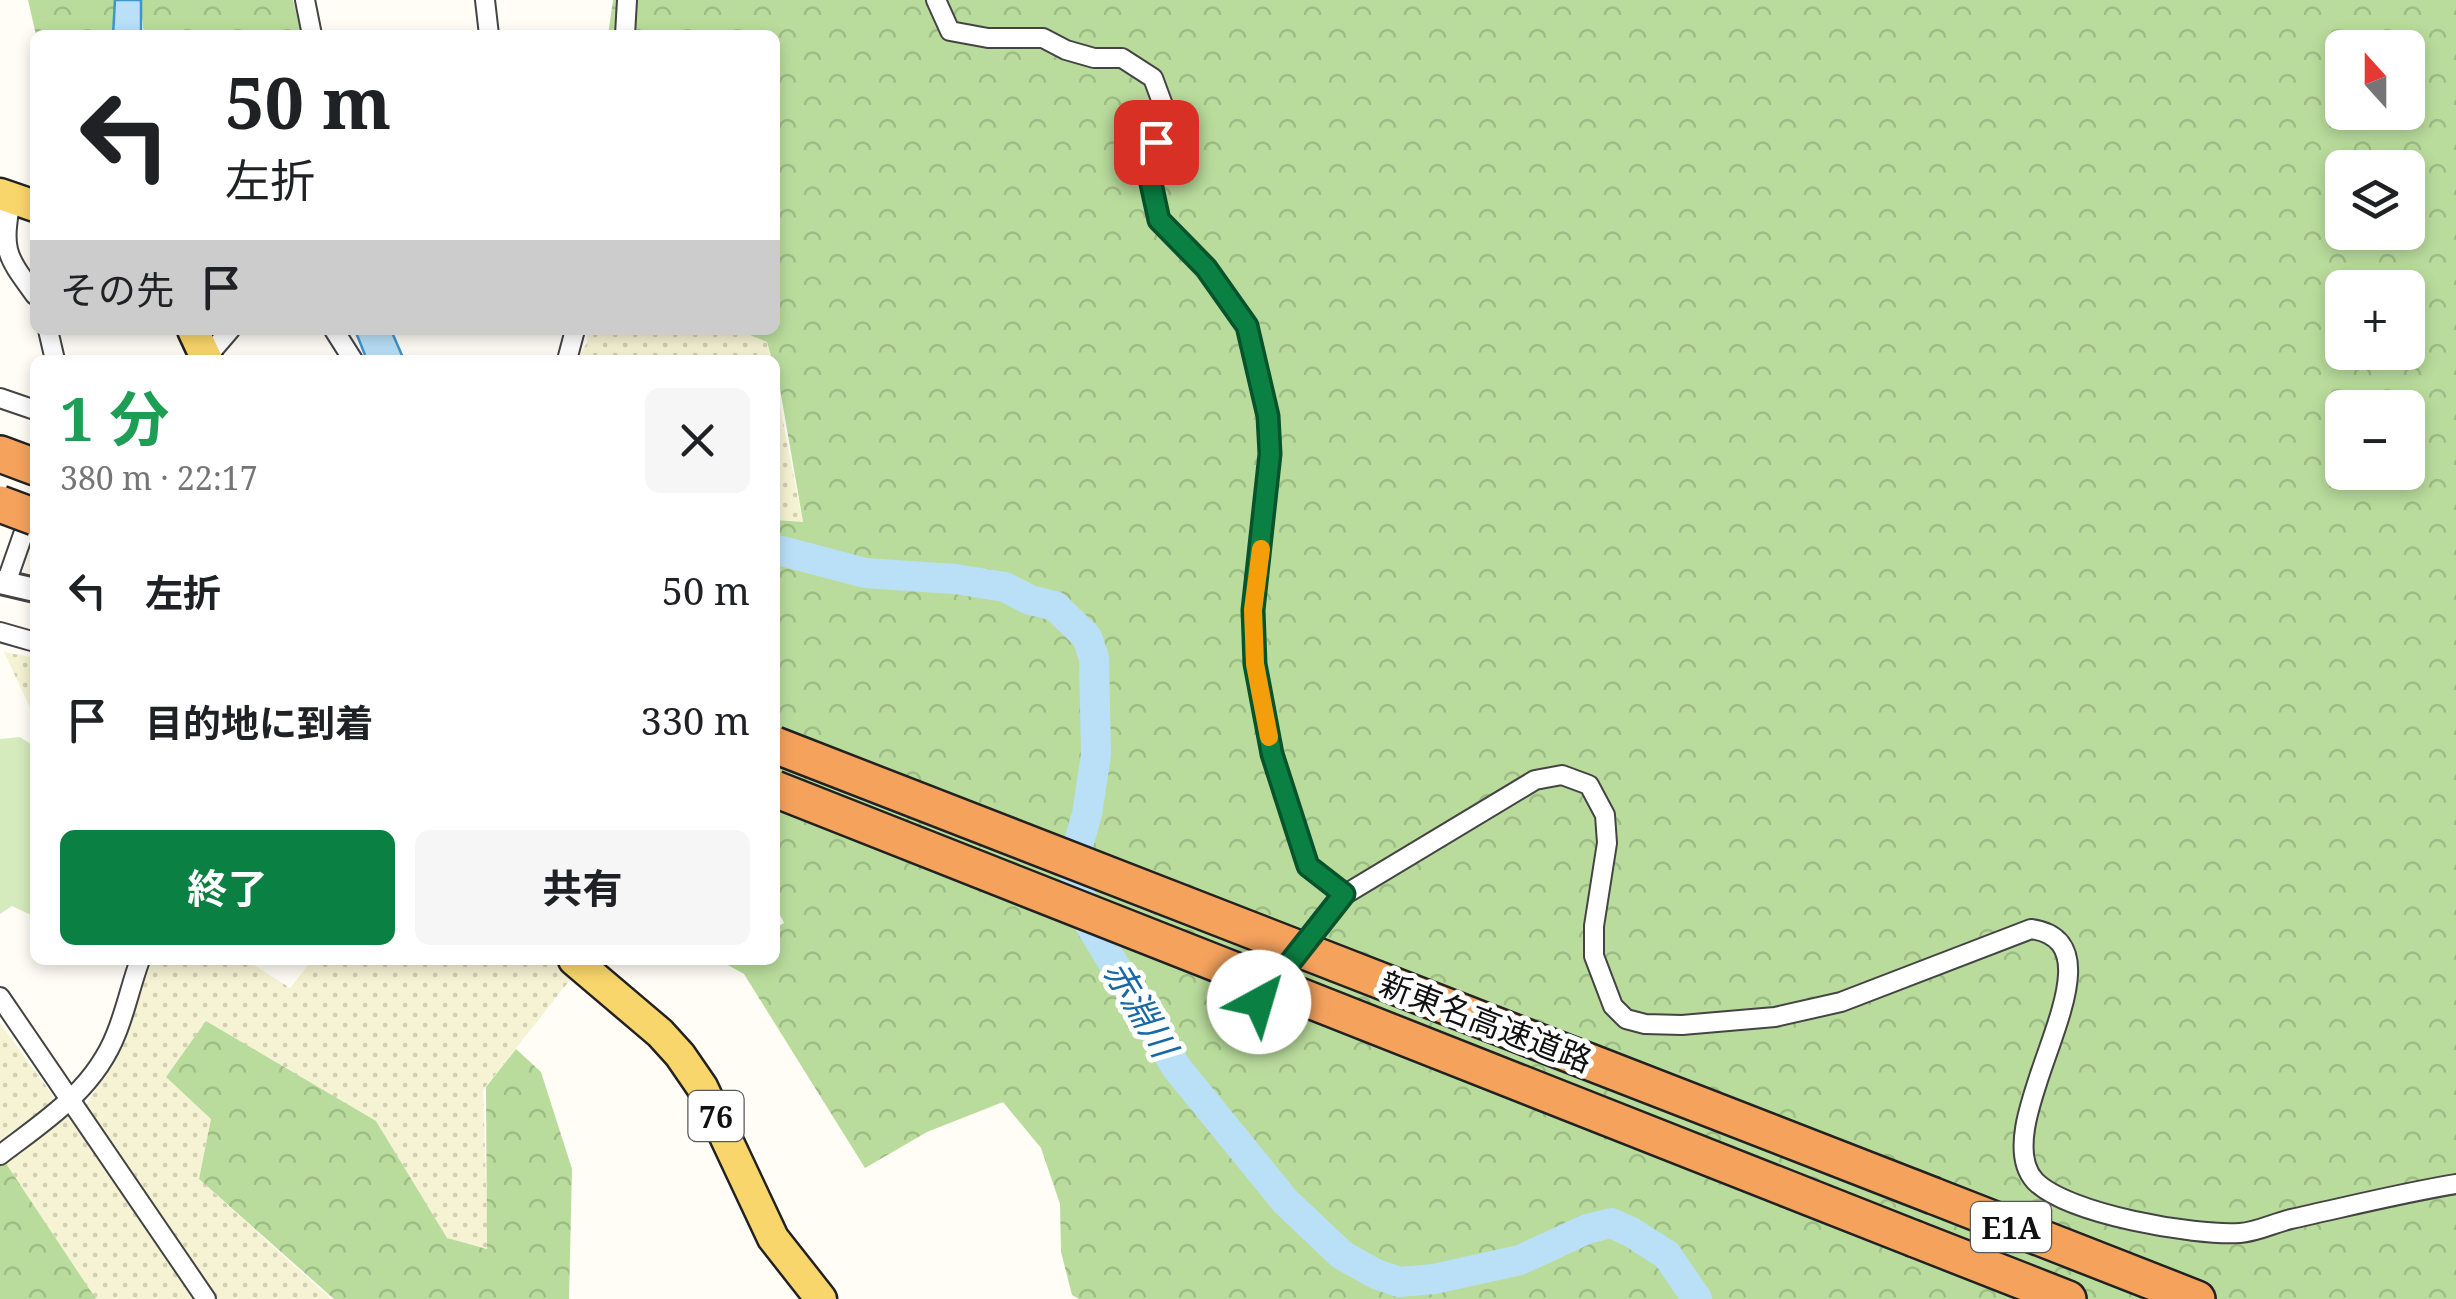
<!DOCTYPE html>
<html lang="ja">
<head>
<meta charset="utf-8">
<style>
  :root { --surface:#fff; --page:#f6f6f6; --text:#202124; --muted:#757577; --accent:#0b8043 }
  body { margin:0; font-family:"Noto Serif","Noto Sans JP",serif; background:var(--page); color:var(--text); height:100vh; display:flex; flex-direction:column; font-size:38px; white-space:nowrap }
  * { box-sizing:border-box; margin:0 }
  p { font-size:32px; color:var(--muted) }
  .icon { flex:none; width:55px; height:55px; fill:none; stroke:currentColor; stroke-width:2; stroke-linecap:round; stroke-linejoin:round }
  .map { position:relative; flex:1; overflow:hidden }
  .panel { position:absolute; left:30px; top:355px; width:750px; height:610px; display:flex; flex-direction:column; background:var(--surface); border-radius:15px; box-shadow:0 5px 15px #0003 }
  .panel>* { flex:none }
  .top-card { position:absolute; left:30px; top:30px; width:750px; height:305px; border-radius:15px; box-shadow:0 5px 15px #0003; background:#fff; color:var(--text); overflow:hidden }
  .needle { width:65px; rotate:339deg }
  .controls { position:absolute; left:2325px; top:30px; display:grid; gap:20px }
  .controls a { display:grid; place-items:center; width:100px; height:100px; border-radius:15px; background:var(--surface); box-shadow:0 5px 15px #0003; font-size:50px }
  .pin { position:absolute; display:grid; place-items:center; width:85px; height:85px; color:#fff; margin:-42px; border-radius:20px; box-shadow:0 5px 15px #0006 }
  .me { position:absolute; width:110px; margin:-55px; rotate:39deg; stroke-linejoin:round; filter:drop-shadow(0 0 8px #0008) }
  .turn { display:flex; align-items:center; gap:35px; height:210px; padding:0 30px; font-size:45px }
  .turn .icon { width:130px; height:130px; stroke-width:2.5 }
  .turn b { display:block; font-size:70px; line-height:85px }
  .then { display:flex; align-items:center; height:95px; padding:0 30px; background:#0003; gap:20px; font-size:38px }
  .round { display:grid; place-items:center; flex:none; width:105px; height:105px; border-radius:15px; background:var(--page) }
  .overview { display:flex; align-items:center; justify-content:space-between; height:170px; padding:0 30px }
  h1 { font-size:60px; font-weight:700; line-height:75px; color:#1e9e55 }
  .action { display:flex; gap:20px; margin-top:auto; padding:20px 30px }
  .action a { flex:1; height:115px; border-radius:15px; background:var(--accent); color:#fff; font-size:40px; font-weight:700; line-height:115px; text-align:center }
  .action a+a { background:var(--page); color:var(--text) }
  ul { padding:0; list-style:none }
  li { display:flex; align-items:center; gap:30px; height:130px; padding:0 30px }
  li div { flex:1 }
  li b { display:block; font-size:38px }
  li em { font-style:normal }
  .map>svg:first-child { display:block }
  .farmland { fill:url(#farmland-dots) }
  .grass { fill:#d5ebbd }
  .forest { fill:url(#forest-crowns); fill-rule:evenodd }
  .water { fill:#b9e0f7; stroke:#3f96cf; stroke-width:2.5 }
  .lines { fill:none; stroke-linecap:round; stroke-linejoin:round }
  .river { stroke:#b9e0f7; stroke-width:30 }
  .minor-casing { stroke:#444; stroke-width:22 }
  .tertiary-casing { stroke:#444; stroke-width:28 }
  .primary-casing { stroke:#222; stroke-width:35 }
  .motorway-casing { stroke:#222; stroke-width:40 }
  .minor { stroke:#fff; stroke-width:18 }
  .tertiary { stroke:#fff; stroke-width:22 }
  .primary { stroke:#f9d66b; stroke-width:30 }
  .motorway { stroke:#f5a25d; stroke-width:35 }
  .motorway-bridge-casing { stroke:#222; stroke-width:40; stroke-linecap:butt }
  .motorway-bridge { stroke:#f5a25d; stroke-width:35 }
  .route-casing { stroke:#07532c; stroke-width:25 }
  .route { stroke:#0b8043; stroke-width:18 }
  .slow { stroke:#f59e0b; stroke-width:18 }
  .labels { text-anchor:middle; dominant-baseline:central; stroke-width:10; stroke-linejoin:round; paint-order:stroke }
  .shield { fill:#fff; stroke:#585858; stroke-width:2.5 }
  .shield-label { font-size:30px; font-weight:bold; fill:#111 }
  .street-label { font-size:32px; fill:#111; stroke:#fff }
  .water-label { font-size:35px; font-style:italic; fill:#1768a6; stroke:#fff }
</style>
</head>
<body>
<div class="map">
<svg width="2456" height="1299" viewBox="0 0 2456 1299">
  <defs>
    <pattern id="farmland-dots" width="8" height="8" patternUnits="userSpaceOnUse" patternTransform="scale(2.5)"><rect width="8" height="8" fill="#f6f3d4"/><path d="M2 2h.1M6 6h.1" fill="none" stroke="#d2cfb5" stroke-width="1.8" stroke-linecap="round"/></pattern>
    <pattern id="forest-crowns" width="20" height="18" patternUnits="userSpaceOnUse" patternTransform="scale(2.5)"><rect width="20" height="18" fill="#b9dc9c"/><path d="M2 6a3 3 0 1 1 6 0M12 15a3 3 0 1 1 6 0" fill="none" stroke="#9ebc85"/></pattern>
  </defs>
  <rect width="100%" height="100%" fill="#fffdf5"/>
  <g class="farmland">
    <path d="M588,330h150l29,12 4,18h-194l10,-17z"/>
    <path d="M775,381l28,142 -28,-3z"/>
    <path d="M4,652l31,6v60z"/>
    <path d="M149,960h97l44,28 22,-28h264l5,6 -98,124 5,159 -41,-10 -71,-118 -165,-2 -12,60 132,120h-235l-93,-140 85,-56 35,-62z"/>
    <path d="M0,1023l53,73v9l-53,37z"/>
  </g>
  <path class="grass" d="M20,737l15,10v170l-23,-11 -12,8v-175z"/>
  <g class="forest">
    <path d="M28,0h90l2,35h-84z"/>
    <path d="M140,0h153l9,35h-158z"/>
    <path d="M613,0h1843v1299h-1377l-7,-4 -11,-43 -1,-48 -19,-56 -38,-46 -76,30 -62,36 -121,-194 -25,-14h56v-32l9,-5 -9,-18v-385l28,2 -28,-162h-3l-5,-18 -29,-12h37v-295h-167zM2342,48h66v64h-66zM2342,168h66v64h-66zM2342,288h66v64h-66zM2342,408h66v64h-66z"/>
    <path d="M206,1021l170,100 71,117 40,11 -1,-162 30,-38 25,23 31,97 -3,130h-235l-135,-120 12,-60 -45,-42z"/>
    <path d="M3,1159l93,140h-96v-136z"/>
  </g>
  <g class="water">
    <path d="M115,0h26v35h-28z"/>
    <path d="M355,330h36l13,30h-37z"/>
  </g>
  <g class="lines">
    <path class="river" d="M775,552l7,-1 83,22 90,6 50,8 25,13 25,6 32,31 7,21 2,97 -9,59 -15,52 17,57 87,144 109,134 57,54 34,19 23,8 35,-3 86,-19 67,-31 24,-6 20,9 36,23 30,44"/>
    <defs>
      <g id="minor">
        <path d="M305,0l7,35"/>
        <path d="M485,0l4,35"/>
        <path d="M936,0l14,31 38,7h55l23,12 28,8h28l31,20 10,27 -13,74 9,41 47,48 41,58 20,89 3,39 -17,156 2,53 17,91 36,112 36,29 191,-115 27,-5 27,10 16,30 2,28 -13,83v30l19,50 13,13 19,5 37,1 93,-8 66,-15 190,-73c104,15 -49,195 4,252 32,33 159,55 205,52 17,-1 34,-10 51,-14 55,-12 110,-26 165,-35"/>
        <path d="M625,35l2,-35"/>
        <path d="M11,199c-9,52 -6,55 24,96"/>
        <path d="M48,330l7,30"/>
        <path d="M334,330l19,30"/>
        <path d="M206,358l24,-28"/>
        <path d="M567,360l8,-30"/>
        <path d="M0,398l35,12"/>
        <path d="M6,583l26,-74"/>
        <path d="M0,632l35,10"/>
        <path d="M0,997l206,302"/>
        <path d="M1238,1029l106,-134"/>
        <path d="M0,1155c46,-35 94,-65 116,-121 10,-24 15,-50 24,-74"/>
      </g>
      <path id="tertiary" d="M0,582l35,8"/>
      <g id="primary">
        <path d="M0,194l35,12"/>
        <path d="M193,330l14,30"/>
        <path d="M574,960l86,73 20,22 22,32 71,151 48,61"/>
      </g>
      <g id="motorway">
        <path d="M0,454l35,13"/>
        <path d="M1934,1196l263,103"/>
        <path d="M1915,1239l153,60"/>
      </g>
    </defs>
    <use href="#minor" class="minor-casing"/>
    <use href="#tertiary" class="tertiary-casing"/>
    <use href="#primary" class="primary-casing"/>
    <use href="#motorway" class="motorway-casing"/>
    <use href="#minor" class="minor"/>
    <use href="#tertiary" class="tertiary"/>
    <use href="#primary" class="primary"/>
    <use href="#motorway" class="motorway"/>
    <defs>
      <g id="motorway-bridge">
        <path d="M0,504l35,13"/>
        <path d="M775,745l1159,451"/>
        <path d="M775,789l1140,450"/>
      </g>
    </defs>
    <use href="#motorway-bridge" class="motorway-bridge-casing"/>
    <use href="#motorway-bridge" class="motorway-bridge"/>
  </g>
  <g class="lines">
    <defs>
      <path id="route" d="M1156,142l-6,37 9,41 47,48 41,58 21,90 2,38 -17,156 2,54 17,90 36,112 36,28 -85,108"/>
    </defs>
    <use href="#route" class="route-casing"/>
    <use href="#route" class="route"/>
    <path class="slow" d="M1261,549l-8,61 2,54 14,73"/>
  </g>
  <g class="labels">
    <g class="shield">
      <rect x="688.5" y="1091" width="55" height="50" rx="8"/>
      <rect x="1971" y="1202" width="80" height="50" rx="8"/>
    </g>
    <g class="shield-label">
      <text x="716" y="1116">76</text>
      <text x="2011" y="1227">E1A</text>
    </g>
    <g class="street-label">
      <text transform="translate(1486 1021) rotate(21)">新東名高速道路</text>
    </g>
    <g class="water-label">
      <text transform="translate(1141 1008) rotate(59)">赤淵川</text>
    </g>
  </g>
</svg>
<div class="controls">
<a><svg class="needle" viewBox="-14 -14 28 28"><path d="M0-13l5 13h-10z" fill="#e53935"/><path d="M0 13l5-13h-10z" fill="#757577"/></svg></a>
<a><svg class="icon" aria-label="layers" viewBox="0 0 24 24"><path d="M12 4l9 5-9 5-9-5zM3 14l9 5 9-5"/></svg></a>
<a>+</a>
<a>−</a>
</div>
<div class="pin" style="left:1156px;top:142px;background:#d93025"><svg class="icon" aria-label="arrive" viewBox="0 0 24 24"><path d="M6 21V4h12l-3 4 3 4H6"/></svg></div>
<svg class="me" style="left:1259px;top:1002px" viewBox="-20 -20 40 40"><circle r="19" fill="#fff"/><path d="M0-13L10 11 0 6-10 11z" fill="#0b8043"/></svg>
<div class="top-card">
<div class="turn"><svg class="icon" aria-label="left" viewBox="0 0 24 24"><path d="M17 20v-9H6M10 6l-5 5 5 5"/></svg><div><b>50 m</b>左折</div></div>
<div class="then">その先<svg class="icon" aria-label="arrive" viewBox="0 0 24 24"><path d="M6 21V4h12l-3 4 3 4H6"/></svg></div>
</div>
<section class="panel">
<div class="overview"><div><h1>1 分</h1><p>380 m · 22:17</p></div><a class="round"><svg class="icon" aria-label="close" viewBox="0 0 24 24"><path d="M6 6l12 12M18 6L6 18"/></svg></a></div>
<ul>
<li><svg class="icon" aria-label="left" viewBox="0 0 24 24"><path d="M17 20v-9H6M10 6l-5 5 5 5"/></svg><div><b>左折</b></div><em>50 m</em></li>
<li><svg class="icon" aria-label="arrive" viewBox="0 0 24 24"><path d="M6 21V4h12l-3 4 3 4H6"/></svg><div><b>目的地に到着</b></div><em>330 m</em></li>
</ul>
<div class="action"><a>終了</a><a>共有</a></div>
</section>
</div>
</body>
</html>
